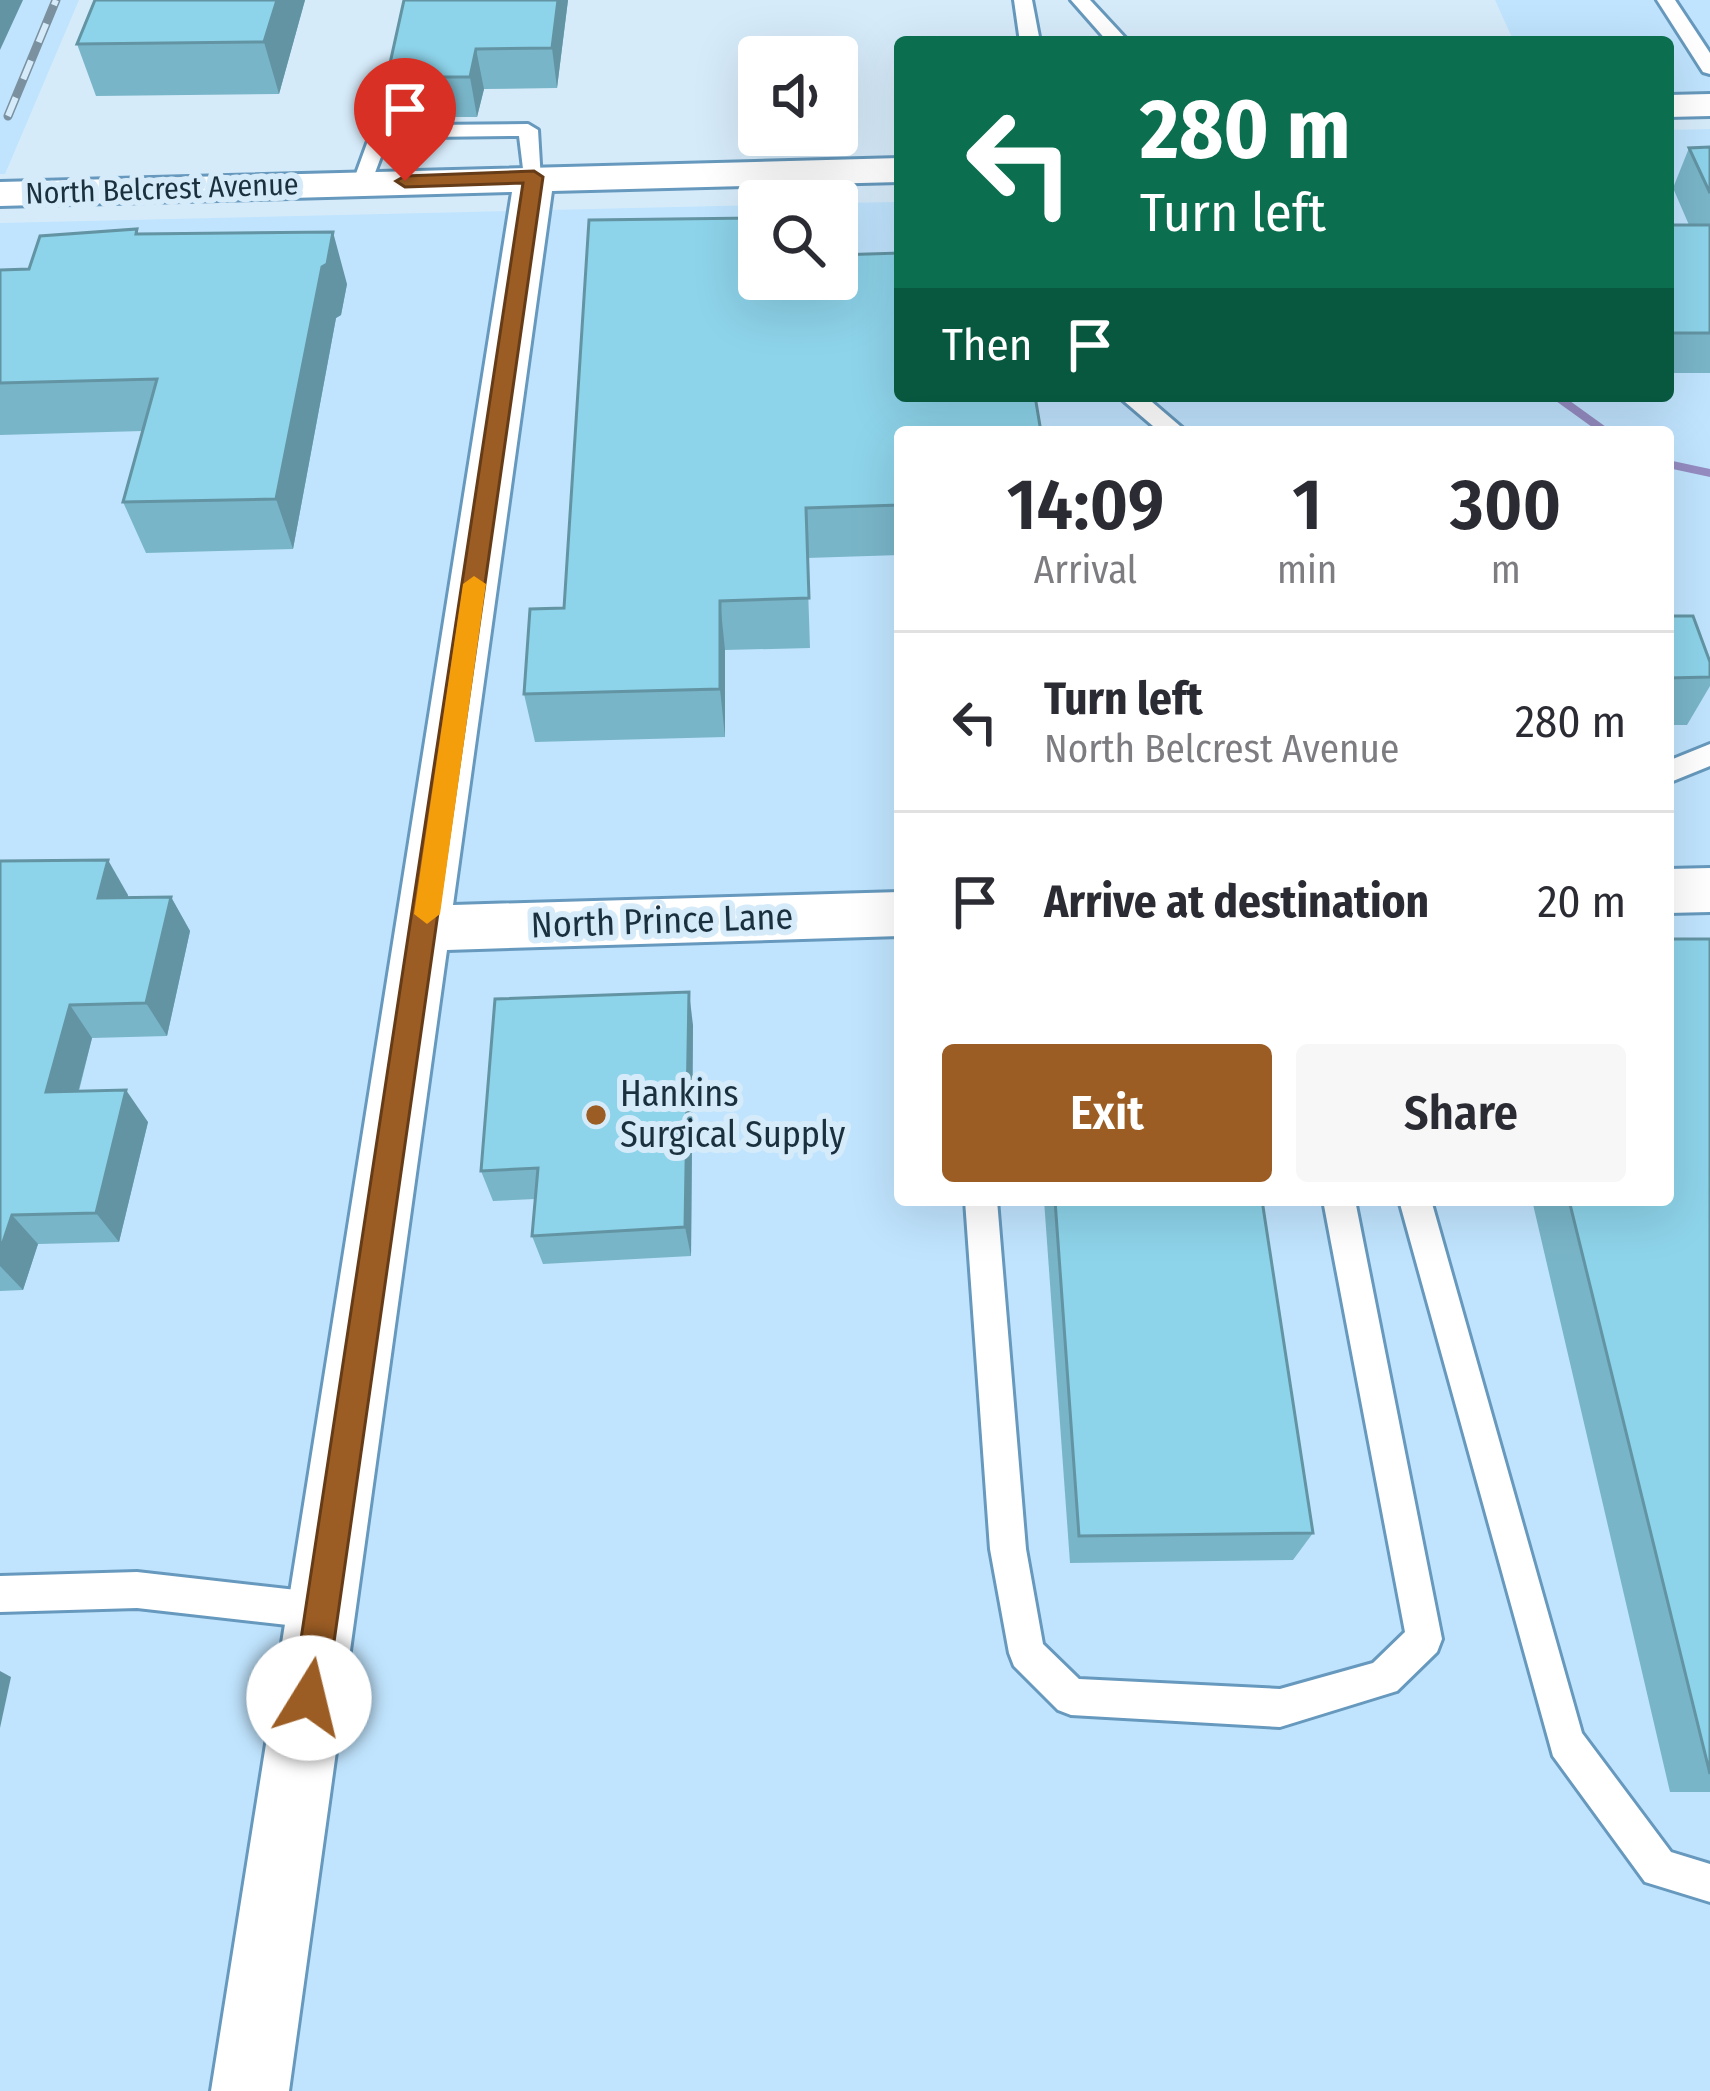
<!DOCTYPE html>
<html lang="en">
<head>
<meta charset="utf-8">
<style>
  :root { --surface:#fff; --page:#f7f7f7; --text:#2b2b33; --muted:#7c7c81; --line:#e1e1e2; --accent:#9c5d24 }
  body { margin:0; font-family:"Fira Sans Condensed",sans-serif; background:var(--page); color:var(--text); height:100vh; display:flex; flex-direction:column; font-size:45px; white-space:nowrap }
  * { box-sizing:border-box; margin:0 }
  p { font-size:39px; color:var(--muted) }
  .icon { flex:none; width:66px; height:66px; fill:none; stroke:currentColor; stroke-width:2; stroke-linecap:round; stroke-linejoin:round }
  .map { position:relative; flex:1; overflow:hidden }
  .details { position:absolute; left:894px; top:426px; width:780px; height:780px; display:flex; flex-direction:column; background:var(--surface); border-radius:12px; box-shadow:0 12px 48px #0002 }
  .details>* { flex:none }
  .top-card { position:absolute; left:894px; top:36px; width:780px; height:366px; border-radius:12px; box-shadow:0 12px 48px #0002; background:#0b6e4f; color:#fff; overflow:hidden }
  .tools { position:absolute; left:738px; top:36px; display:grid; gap:24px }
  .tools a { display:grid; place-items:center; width:120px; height:120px; border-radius:12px; background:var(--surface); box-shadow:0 12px 48px #0002; font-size:60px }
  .pin { position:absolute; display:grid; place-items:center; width:102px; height:102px; color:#fff; margin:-123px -51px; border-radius:50% 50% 50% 0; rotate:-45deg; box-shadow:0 0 12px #0007 }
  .pin .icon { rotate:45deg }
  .me { position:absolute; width:132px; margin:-66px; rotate:9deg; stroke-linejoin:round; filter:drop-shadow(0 0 9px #0008) }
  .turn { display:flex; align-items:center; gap:42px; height:252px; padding:0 48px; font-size:54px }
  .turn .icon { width:156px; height:156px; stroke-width:2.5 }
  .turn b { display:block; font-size:84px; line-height:102px }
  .then { display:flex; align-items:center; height:114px; padding:0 48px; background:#0003; gap:24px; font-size:45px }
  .eta { display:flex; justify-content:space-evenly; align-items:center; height:204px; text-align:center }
  .eta b { font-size:72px; font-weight:600; line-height:84px }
  .primary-button { display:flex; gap:24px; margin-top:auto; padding:24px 48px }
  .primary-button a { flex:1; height:138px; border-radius:12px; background:var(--accent); color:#fff; font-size:48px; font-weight:600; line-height:138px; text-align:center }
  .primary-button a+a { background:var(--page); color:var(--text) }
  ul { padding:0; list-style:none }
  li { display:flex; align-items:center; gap:36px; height:180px; padding:0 48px; border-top:3px solid var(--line) }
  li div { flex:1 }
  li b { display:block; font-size:45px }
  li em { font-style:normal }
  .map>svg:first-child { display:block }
  .built { fill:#c0e4fe; fill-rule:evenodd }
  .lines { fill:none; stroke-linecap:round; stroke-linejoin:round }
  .stream { fill:#958cc2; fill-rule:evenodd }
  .lane-casing { stroke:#6699bd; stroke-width:6 }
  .street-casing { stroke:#6699bd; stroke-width:6 }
  .lane { fill:#fff; fill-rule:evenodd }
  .street { fill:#fff; fill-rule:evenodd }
  .rail-casing { stroke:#7c91a0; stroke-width:9 }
  .rail { stroke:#d6ebfa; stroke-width:6; stroke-dasharray:20; stroke-linecap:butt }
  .wall { fill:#79b5c8 }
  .shaded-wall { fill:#6394a3 }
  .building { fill:#8dd3e9; stroke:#6394a3; stroke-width:3 }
  .route { fill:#9c5d24; stroke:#653c17; stroke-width:3 }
  .slow { fill:#f59e0b }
  .poi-dot { fill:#9c5d24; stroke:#d6ebfa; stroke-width:4.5 }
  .labels { text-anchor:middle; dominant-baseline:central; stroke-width:12; stroke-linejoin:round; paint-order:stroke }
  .far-street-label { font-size:30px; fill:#1a303e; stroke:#d6ebfa }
  .street-label { font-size:36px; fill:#1a303e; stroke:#d6ebfa }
  .poi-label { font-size:36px; fill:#1a303e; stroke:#d6ebfa; text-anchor:start }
</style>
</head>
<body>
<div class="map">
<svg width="1710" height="2091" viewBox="0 0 1710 2091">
  <rect width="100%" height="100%" fill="#d6ebfa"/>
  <g class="built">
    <path d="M0,0h79l-74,174h-5z"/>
    <path d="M1495,0h215v91l-42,1v-50h-154z"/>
    <path d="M1710,129v1962h-1710v-1868l759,-18v74h78v-76l63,-1v194h768v-266zM900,432h768v768h-768z"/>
  </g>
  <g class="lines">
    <g class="stream">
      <path d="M1549,396h14l50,36h-14z"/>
      <path d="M1668,460l42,9v8l-42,-9z"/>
    </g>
    <defs>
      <g id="lane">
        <path d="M1014,0h18l8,42h-20z"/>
        <path d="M1071,0h19l39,42h-21z"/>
        <path d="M1657,0h18l35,53v21l-7,-2z"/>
        <path d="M528,124l10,6 3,51 -17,-4 -5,-41 -92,1 -42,9 -15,40 -17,-4 16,-44 58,-13z"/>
        <path d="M1118,396h27l42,36h-27z"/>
        <path d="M1710,744v22l-42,17v-22z"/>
        <path d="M965,1200h32l29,349 17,95 36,35 201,10 93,-26 32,-31 -82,-432h32l87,439 -5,13 -40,39 -117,36 -209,-12 -13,-5 -44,-44 -5,-13 -19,-104z"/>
        <path d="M1399,1200h32l151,533 89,119 39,12v38l-65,-20 -92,-126z"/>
        <path d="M137,1572l186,21 13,5 5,13 -5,13 -13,5 -186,-21 -137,4v-36z"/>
      </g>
      <g id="street">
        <path d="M1710,94v22l-42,1v-22z"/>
        <path d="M900,158v24l-348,9 -99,714 447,-13v44l-453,14 -158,1141h-78l301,-1899 -512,14v-24z"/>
        <path d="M1710,868v44l-42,1v-44z"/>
      </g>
    </defs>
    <use href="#lane" class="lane-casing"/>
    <use href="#street" class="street-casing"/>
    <use href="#lane" class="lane"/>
    <use href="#street" class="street"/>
    <defs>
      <path id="rail" d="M8,116l48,-116"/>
    </defs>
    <use href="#rail" class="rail-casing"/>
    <use href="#rail" class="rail"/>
  </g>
  <g class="wall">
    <path d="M95,0h210l-26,94 -183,2 -19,-52z"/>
    <path d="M568,0l-11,88 -73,1 -7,28h-81l-9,-40z"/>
    <path d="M1710,147v226h-42v-148h21l-16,-37 16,-40z"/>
    <path d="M139,234l208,50 -6,31 -5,3 -43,231 -147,4 -23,-51 20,-71 -143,4v-165l29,-1z"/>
    <path d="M756,257l144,175v123l-93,3 3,90 -85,2v87l-190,5 -11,-48 40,-86z"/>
    <path d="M1668,616l42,46v24l-23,39h-19z"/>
    <path d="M0,861l128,34v2h43l19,34 -23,105 -75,2 -13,53 69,31 -29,120 -81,2 -15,46 -23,1z"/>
    <path d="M1710,939v853h-40l-138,-592h136z"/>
    <path d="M693,1025l-2,231 -148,8 -11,-28 3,-37 -42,2 -12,-30z"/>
    <path d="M1044,1200h218l51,333 -20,27 -223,3z"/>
  </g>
  <g class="shaded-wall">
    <path d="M0,0h23l-23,50z"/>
    <path d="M277,0h28l-26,94 -15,-52z"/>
    <path d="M558,0h10l-11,88 -5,-40z"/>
    <path d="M476,49l8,40 -7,28 -7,-40z"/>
    <path d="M333,232l14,52 -6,31 -5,3 -43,231 -17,-50 46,-232z"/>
    <path d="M720,601l5,49v87l-5,-48z"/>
    <path d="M108,860l20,35 -9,37 -21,-34z"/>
    <path d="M171,897l19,34 -23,105 -21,-33z"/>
    <path d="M689,992l4,33 -2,231 -6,-29z"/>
    <path d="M70,1005l22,33 -22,85 -24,-31z"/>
    <path d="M126,1090l22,32 -29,120 -23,-29z"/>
    <path d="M12,1215l26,29 -15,46 -23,-24v-15z"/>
    <path d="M0,1671l11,6 -11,51z"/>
  </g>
  <g class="building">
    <path d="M95,0h182l-13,42 -187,2z"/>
    <path d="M404,0h154l-6,48 -76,1 -6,28h-83z"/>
    <path d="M1710,147v46l-21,-45z"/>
    <path d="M754,218v39h5v22h78v-24l63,-2v143h135l6,36h-141v73l-94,3 3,90 -89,3v88l-196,5 6,-85 34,-1 25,-388z"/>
    <rect x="1668" y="225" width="42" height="108"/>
    <path d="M137,229l-1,5 197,-2 -6,32 -5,3 -46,232 -153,3 34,-123 -157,4v-113l29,-1 11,-33z"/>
    <path d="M1668,616h25l17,46v15l-42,1z"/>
    <path d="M108,860l-10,38 73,-1 -25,106 -76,2 -24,87 80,-2 -30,123 -84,2 -12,36v-390z"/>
    <path d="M1668,939h42v835l-141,-574h99z"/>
    <path d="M689,992l-4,235 -153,9 6,-68 -57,3 14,-172z"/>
    <path d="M1055,1200h207l51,333 -234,3z"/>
  </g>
  <path class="route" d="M534,171l9,6 -217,1521 -5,12 -12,5 -12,-5 -5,-12 231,-1515 -118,4 -9,-6 9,-5z"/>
  <path class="slow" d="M474,576l12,8 -46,330 -13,10 -13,-10 49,-330z"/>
  <circle class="poi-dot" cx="596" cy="1115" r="12"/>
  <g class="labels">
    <g class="far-street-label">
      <text transform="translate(162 189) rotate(-2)">North Belcrest Avenue</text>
    </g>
    <g class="street-label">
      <text transform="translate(662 921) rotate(-2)">North Prince Lane</text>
    </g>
    <g class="poi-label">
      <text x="620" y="1094">Hankins<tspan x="620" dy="41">Surgical Supply</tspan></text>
    </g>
  </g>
</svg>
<div class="tools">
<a><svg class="icon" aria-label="sound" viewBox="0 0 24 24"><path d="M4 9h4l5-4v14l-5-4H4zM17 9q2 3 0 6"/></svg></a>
<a><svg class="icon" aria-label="search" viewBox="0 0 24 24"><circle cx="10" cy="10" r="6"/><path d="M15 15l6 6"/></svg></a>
</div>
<div class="pin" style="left:405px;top:181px;background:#d93025"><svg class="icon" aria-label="arrive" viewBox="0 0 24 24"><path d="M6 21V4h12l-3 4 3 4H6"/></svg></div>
<svg class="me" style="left:309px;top:1698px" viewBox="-20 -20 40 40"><circle r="19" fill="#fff"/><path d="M0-13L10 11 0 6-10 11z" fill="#9c5d24"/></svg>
<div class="top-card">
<div class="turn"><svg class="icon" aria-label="left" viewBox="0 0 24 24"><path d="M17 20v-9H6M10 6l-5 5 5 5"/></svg><div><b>280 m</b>Turn left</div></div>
<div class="then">Then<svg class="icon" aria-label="arrive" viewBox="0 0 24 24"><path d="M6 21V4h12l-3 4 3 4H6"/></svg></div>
</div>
<section class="details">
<div class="eta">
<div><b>14:09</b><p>Arrival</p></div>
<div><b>1</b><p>min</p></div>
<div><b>300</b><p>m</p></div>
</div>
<ul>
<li><svg class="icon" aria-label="left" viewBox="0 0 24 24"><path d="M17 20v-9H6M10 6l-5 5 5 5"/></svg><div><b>Turn left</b><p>North Belcrest Avenue</p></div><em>280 m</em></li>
<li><svg class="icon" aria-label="arrive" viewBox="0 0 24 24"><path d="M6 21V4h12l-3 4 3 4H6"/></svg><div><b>Arrive at destination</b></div><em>20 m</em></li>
</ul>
<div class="primary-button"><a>Exit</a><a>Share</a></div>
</section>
</div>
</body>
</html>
